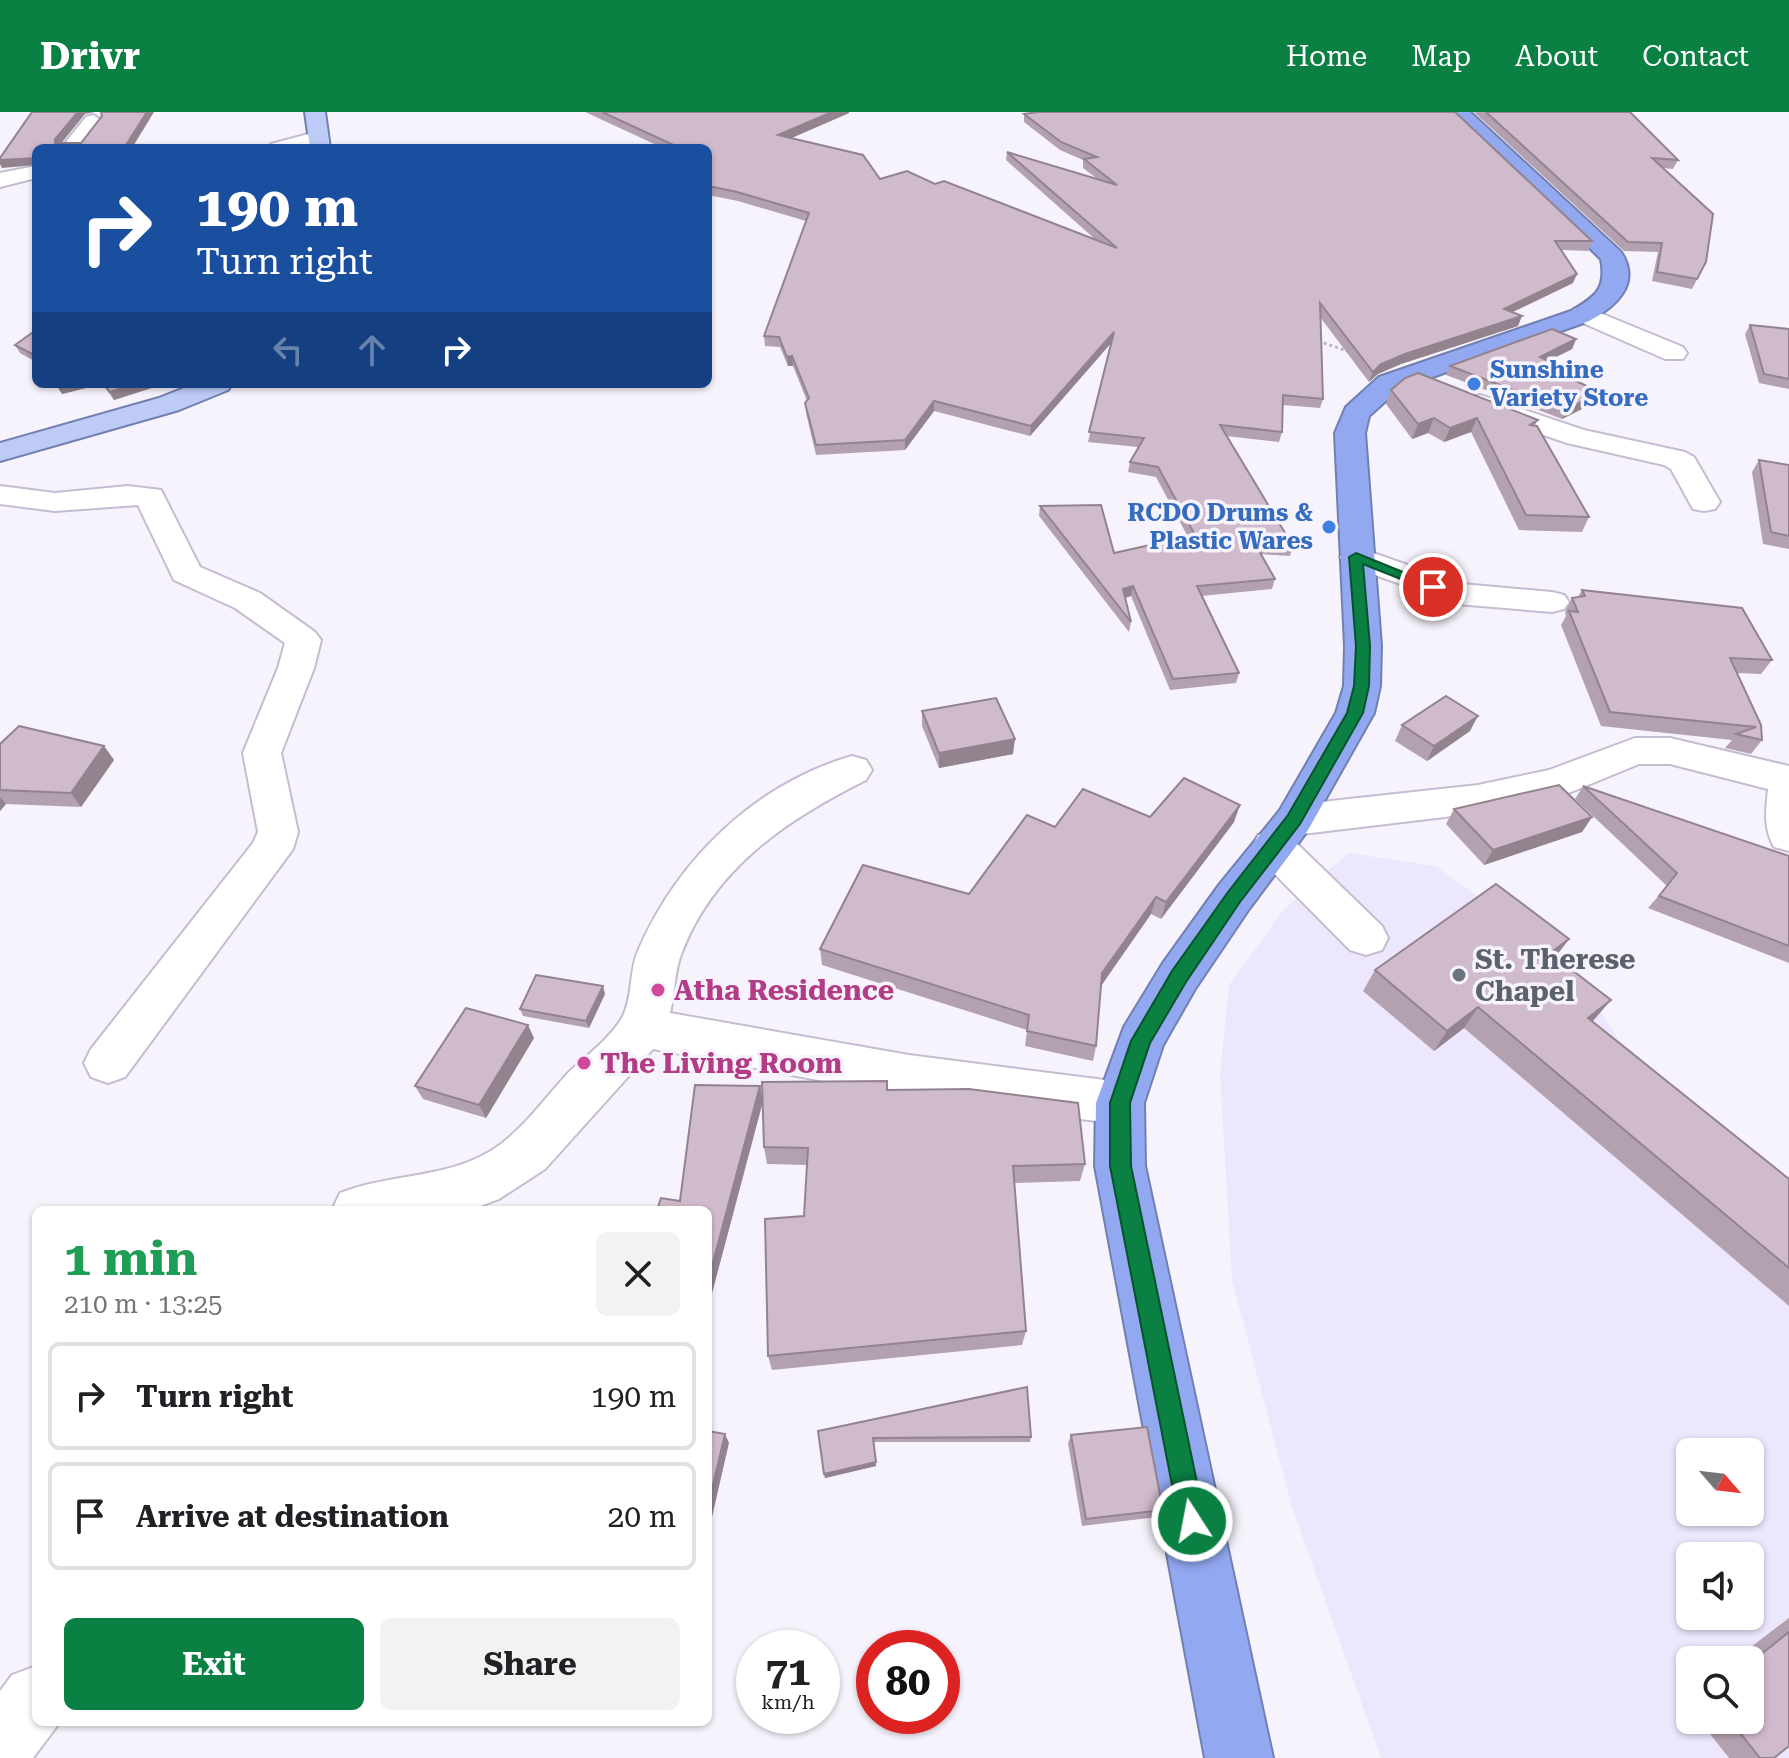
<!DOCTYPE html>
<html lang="en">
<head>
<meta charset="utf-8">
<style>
  :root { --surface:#fff; --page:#f2f2f2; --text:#202124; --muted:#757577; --line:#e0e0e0; --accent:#0b8043 }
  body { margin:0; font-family:"Roboto Serif",serif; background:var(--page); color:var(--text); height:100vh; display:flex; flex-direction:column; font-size:30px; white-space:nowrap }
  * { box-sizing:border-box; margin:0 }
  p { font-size:26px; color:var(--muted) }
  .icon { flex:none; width:44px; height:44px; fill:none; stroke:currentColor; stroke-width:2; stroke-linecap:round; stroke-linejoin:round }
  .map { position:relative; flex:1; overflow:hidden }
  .details { position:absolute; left:32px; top:1094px; width:680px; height:520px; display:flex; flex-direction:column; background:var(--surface); border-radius:12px; box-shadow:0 2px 6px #0004 }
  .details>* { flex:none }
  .top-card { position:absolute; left:32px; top:32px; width:680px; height:244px; border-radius:12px; box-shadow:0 2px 6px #0004; background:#1a4fa0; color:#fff; overflow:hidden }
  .needle { width:52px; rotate:118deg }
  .fabs { position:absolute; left:1676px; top:1326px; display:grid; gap:16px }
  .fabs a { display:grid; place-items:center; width:88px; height:88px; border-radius:12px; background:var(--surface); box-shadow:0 2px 6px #0004; font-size:40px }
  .speed { position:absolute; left:736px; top:1518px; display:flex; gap:16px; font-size:40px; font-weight:700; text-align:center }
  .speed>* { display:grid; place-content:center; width:104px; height:104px; border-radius:50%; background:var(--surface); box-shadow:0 2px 6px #0004; line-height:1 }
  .speed small { font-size:20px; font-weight:400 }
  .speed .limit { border:12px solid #d22; background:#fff; color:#111 }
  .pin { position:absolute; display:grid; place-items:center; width:68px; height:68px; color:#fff; margin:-34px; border:4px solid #fff; border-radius:50%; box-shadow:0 2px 8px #0007 }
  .me { position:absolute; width:88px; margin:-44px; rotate:349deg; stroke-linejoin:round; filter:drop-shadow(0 0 6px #0008) }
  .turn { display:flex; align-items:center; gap:28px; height:168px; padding:0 32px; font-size:36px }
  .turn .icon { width:104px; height:104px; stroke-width:2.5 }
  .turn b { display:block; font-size:56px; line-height:68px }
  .lanes { display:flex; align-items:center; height:76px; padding:0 32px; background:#0003; justify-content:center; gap:40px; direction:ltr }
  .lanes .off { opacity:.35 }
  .round { display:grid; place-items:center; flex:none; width:84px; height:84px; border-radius:12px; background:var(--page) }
  .head { display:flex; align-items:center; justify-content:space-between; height:136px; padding:0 32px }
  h1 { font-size:48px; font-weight:700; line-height:60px; color:#1e9e55 }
  .action { display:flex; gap:16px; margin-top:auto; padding:16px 32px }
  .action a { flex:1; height:92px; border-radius:12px; background:var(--accent); color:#fff; font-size:32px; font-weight:700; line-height:92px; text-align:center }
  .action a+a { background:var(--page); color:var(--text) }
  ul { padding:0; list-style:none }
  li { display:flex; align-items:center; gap:24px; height:108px; margin:0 16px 12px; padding:0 16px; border:4px solid var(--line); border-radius:12px }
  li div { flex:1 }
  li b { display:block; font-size:30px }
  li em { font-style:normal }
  header { display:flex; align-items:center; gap:48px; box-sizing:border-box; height:112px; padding:0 40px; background:var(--accent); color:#fff }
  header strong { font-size:38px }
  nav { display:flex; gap:44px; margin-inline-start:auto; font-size:28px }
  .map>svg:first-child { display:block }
  .education { fill:#ece7fd; fill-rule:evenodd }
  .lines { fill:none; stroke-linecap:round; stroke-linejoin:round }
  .minor-casing { stroke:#c6bcd2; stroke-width:4 }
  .major-casing { stroke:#727fb1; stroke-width:4 }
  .highway-casing { stroke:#727fb1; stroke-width:4 }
  .path { stroke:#bbb7c0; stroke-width:3; stroke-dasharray:3 3; stroke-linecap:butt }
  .minor { fill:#fff; fill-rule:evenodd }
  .major { fill:#becbf6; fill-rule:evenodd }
  .highway { fill:#92a8f0; fill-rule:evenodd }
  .wall { fill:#b3a1af }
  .shaded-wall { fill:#92838f }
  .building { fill:#d0bbcc; stroke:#92838f; stroke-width:2 }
  .route { fill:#0b8043; stroke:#07532c; stroke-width:2 }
  .shop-dot { fill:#3f7fe0; stroke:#f7f3fc; stroke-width:3 }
  .worship-dot { fill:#6b7280; stroke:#f7f3fc; stroke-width:3 }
  .hotel-dot { fill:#d1479c; stroke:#f7f3fc; stroke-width:3 }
  .labels { text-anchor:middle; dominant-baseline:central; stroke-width:7; stroke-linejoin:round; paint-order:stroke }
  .far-shop-label { font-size:24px; font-weight:bold; fill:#366cbe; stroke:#f7f3fc; text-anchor:start }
  .worship-label { font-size:28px; font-weight:bold; fill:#5b616d; stroke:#f7f3fc; text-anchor:start }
  .hotel-label { font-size:28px; font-weight:bold; fill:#b23c85; stroke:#f7f3fc; text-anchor:start }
</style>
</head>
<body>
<header>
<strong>Drivr</strong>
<nav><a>Home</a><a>Map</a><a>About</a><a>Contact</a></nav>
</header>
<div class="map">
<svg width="1789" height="1646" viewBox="0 0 1789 1646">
  <rect width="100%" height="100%" fill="#f7f3fc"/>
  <path class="education" d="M1349,741l87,13 134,97 48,76 171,147v572h-408l-90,-254 -59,-224 -12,-206 9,-89 55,-76zM1690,1340h60v60h-60zM1690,1444h60v60h-60zM1690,1548h60v60h-60z"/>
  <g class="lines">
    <defs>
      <g id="minor">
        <path d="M93,3l10,6 -21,27h-21l25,-31z"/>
        <path d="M316,20l10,6 -3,4 -21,6h-34l3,-4z"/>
        <path d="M36,54v12l-36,9v-14z"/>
        <path d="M1583,194l100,41 4,6 -4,6h-18l-91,-40 -4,-5 4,-5z"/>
        <path d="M1480,283l104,35 101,22 9,5 26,45 -5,7 -11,2 -11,-2 -22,-40 -7,-4 -97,-22 -97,-33 -4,-6 4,-6z"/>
        <path d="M0,374l55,7 73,-7 33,4 39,77 60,26 55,39 6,8 -7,28 -33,85 17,79 -5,17 -168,228 -17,6 -17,-6 -7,-14 7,-14 162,-206 5,-11 -15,-79 35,-85 7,-25 -50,-35 -61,-28 -36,-75 -83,6 -55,-7z"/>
        <path d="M1356,435l106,37 90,8 12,3 5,7 -5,7 -12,3 -95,-8 -113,-40 -4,-7 4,-7z"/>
        <path d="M1635,626h35l119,28v85l-15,-4c-11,-20 -8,-36 -6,-58l-98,-25h-31l-68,28 -93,21 -184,22 -14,-5 -6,-10 6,-10 14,-5 184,-20 71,-15z"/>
        <path d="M852,644l14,4 6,10 -6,10c-78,39 -151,87 -184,172 -8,19 -7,41 -12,61l239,42 211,27 17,6 7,15 -7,15 -17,6 -211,-27 -256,-48 -108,120 -46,30 -29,11h-138l8,-17c53,-21 113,-13 161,-49 26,-20 45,-47 67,-71 18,-17 43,-35 55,-57 10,-20 6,-45 15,-65 39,-91 117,-167 214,-195z"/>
        <path d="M1273,719l15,4 94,91 6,12 -6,12 -16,5 -16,-5 -92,-93 -6,-11 6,-11z"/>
        <path d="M36,1554v56h24l-27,36h-33v-67l12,-16z"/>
      </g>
      <g id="major">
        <path d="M305,0h20l5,36h-20z"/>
        <path d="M194,272h38l-4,6 -49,20 -179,51v-18l159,-45z"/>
      </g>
      <path id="highway" d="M1448,0h22l151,140c21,32 -6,55 -32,69l-190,68 -30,27 -4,17 16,213 -1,40 -6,27 -66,117 -59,79 -54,80 -32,56 -19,58 1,63 128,592h-68l-110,-592 1,-63 28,-76 39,-64 56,-78 61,-75 56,-97 8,-27 1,-40 -10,-213 11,-26 33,-30 192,-66c24,-14 36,-22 30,-52z"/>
    </defs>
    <use href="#minor" class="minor-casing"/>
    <use href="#major" class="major-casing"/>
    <use href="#highway" class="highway-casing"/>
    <path class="path" d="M1318,229l32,11"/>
    <use href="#minor" class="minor"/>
    <use href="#major" class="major"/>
    <use href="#highway" class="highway"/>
  </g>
  <g class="wall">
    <path d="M585,0h264v1l-58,25 89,41 55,5 161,56 -90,-80 1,-8 89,26 -13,-10v-8l-23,-10 -36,-28v-8l568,127 -4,10 -27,-1 12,33 -60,29 5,14 -117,38 -23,10 -9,8 -49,-65 3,82 -3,9 -37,-3 -1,27 -3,10 -53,-6 67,110 -3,10 -30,-2 15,25 -3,10 -71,7 38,77 -3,10 -66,7 -39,-94 -6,2 6,24 -2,10 -90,-116 1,-10 74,47 74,-16 -32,-60 -28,-5 2,-10 8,-15 -50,-5 23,-99 -81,93 -96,-25 -29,39 -89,5 -10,-42 -1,-10 2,-2 -14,-35h-5l-8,-19 -15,-1 -1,-10 42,-115 -68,-20 -30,-6v-47h-45z"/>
    <path d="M1474,0h156l48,48 -5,9 -11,-1 44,94 -14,27 -40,-8 6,-29 -34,-1z"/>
    <path d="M1750,213l39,4v60l-30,-6 -14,-49z"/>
    <path d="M36,218v32l-16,-9 -5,-8z"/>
    <path d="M1576,227l-4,10 -24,12 10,5 -3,6 41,30 -34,17 -116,-44 4,-9z"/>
    <path d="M56,272h108l-50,16 -12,-16 -40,10z"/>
    <path d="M1391,278l147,30 -3,5 54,92 -7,15 -63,-2 -48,-98 -27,10 -16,-9 -16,6 -26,-35z"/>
    <path d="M1759,348l30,5v84l-26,-5 -11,-72z"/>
    <path d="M1582,478l190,70 -11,14 -24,-1 25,67 -11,14 -26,-6 7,-8 -131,-14 -40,-101 5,-9 -1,-4 7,-14 6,-1z"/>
    <path d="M922,599l91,43 -74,14 -17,-42z"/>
    <path d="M1402,613l68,6 -43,30 -32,-20z"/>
    <path d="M0,632l104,2 10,14 -33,47 -75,-3 -6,7z"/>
    <path d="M1583,674l206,70v107l-141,-55 19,-22 -92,-87z"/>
    <path d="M1454,697l138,8 -10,15 -98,33 -38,-41z"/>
    <path d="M1150,705l84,5 -73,97 -10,-5 -50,71 -5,61 -3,15 -68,-15 2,-16 -205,-65 -2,-16 149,-55 86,-67z"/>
    <path d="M1569,827l-14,18 37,65 197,157v127l-325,-278 -30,23 -71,-60 12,-21z"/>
    <path d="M605,882l-16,34 -66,-12 -3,-7z"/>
    <path d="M534,926l-48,80 -63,-19 -8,-13z"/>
    <path d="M760,974l2,11 125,-7 198,74 -5,17 -66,2 12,148 -4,14 -250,25 -4,-14 36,-140 3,-51 -40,-1 -3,-17 -1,-45 -55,206 -28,-107z"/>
    <path d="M818,1319l213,6 -1,5h-157l3,24 -51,12z"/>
    <path d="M1071,1323l92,75 -6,7 -75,9 -14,-83z"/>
    <path d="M1789,1506v128l-15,12h-45l-30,-38h51v-60h-16z"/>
    <path d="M1690,1582v14l-7,-9z"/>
  </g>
  <g class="shaded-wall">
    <path d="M78,0h17l-10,2 -26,32 -4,-3v-4z"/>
    <path d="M147,0h7l-22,36h-8z"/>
    <path d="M832,0h17v1l-71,31v-9z"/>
    <path d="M36,46v7l-34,3 -2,-4v-4z"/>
    <path d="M1577,162l-4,9 -73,35 4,-9z"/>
    <path d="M1522,204l-4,10 -117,38 -23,10 -9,8 4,-10 8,-8 24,-10z"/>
    <path d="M1114,220l-2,10 -82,94 1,-10z"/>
    <path d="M1576,227l-4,10 -36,18 4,-10z"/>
    <path d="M792,244l1,10h-5l-1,-9z"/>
    <path d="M65,272h37l-40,10 -5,-8z"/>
    <path d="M134,272h30l-50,16 -4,-8z"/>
    <path d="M1600,280l-4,10 -34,17 4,-9z"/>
    <path d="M934,289v10l-29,39v-10z"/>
    <path d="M1434,306l-6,15 -16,6 6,-15z"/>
    <path d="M1477,306l-6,14 -27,10 6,-14z"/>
    <path d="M1133,474l-2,10 -10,3 2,-10z"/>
    <path d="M1478,604l-8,15 -43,30 7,-15z"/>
    <path d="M1015,627l-2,15 -74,14v-15z"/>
    <path d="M104,634l10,14 -33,47 -10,-14z"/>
    <path d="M0,685l6,7 -6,7z"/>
    <path d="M1240,693l-6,17 -73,97 5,-17z"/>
    <path d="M1592,705l-10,15 -98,33 9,-15z"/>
    <path d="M1156,785l-5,17 -52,75 3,-16z"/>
    <path d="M1569,827l-16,21 -3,-7z"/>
    <path d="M603,874l2,8 -16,34 -3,-7z"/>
    <path d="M1611,888l-18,21 -22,18 17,-21z"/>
    <path d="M1478,895l-14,21 -30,23 13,-20z"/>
    <path d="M528,913l6,13 -48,80 -7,-13z"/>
    <path d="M760,974l3,14 -55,208v-27z"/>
    <path d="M725,1322l4,9 -20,87 -1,-24z"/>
    <path d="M876,1350v4l-51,12 -1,-4z"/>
  </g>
  <g class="building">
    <path d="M32,0h46l-23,27v4h26l21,-27 -1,-4h46l-23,36h-88v10l-36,2v-2z"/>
    <path d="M602,0h230l-54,23 85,20 17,24 27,-8 28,13 9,-3 173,67 -110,-96 110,33 -33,-26 13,-2 -36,-15 -37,-28 14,-2h417l137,129h-37l22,33 -73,35 18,7 -117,38 -24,10 -8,8 -53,-69 3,96 -40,-4 -1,37 -62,-7 73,121 -39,-4 21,37 -78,7 42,87 -66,6 -40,-93 -10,3 8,33 -91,-116 61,-1 13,48 81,-18 -37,-68 -28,-5 14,-24 -55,-6 25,-100 -83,94 -97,-25 -29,39 -89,5 -11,-42 4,-5 -17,-42 -5,1 -8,-20 -15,-1 45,-123 -72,-21 -29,-6v-38h-28z"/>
    <path d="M1486,0h144l48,48 -26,-2 61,56 -7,48 -9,17 -40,-7 5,-29 -34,-1z"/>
    <path d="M1750,213l39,4v50l-25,-5z"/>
    <path d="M1552,217l24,10 -36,18 18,9 -8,3 50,23 -34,18 -116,-44z"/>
    <path d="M36,218v26l-21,-11z"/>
    <path d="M1418,261l120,47 -8,5 7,1 52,91 -63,-2 -49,-97 -27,10 -16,-10 -16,6 -27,-34 14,-12z"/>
    <path d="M104,272h30l-24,8z"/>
    <path d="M1759,348l30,5v71l-18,-4z"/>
    <path d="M1582,478l160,18 30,52 -42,-2 31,67 1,15 -26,-6 20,-7 -146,-15 -41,-101 9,1 -6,-14 13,-2z"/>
    <path d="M1446,584l32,20 -44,30 -32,-21z"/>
    <path d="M996,586l19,41 -76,14 -17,-42z"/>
    <path d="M19,614l85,20 -33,47 -71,-3v-46z"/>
    <path d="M1184,666l56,27 -74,97 -10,-5 -54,76 -6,73 -69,-15 2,-16 -209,-66 43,-84 106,29 58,-79 28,12 28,-38 67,28z"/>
    <path d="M1559,673l33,32 -99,33 -39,-41z"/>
    <path d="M1583,674l206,70v90l-130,-50 18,-23z"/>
    <path d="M1496,772l73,55 -19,14 61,47 -23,18 201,161v89l-311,-261 -31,24 -72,-61z"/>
    <path d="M536,863l67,11 -17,35 -66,-12z"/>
    <path d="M466,896l62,17 -49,80 -64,-19z"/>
    <path d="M887,969v9l82,-1 109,14 7,61 -72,2 13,165 -258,25 -3,-137 39,-3 4,-68 -44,-1 -2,-65z"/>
    <path d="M695,973l65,1 -52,195v-71h-51l4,-12 19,3z"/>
    <path d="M1027,1275l4,50 -158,1 3,24 -52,12 -6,-43z"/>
    <path d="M1147,1315l16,83 -77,9 -15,-84z"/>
    <path d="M708,1319l17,3 -17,72z"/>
    <path d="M1789,1520v114l-15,12h-14l-30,-38h20v-57z"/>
  </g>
  <path class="route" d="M1356,441l84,34 -12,3 -65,-26 7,82 -1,40 -6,27 -63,111 -60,78 -54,80 -36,61 -20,60 1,63 74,355 -4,9 -9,4 -9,-4 -4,-9 -69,-355v-63l21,-62 41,-70 56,-79 60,-77 59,-102 7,-27 2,-40 -7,-89z"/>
  <g class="shop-dot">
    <circle cx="1474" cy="272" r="8"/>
    <circle cx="1329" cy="415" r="8"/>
  </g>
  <circle class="worship-dot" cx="1459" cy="863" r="8"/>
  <g class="hotel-dot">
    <circle cx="658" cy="878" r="8"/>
    <circle cx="584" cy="951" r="8"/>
  </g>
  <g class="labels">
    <g class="far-shop-label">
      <text x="1490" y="258">Sunshine<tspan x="1490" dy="28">Variety Store</tspan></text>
      <text x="1313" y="401" text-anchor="end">RCDO Drums &amp;<tspan x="1313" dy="28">Plastic Wares</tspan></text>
    </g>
    <g class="worship-label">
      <text x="1475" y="847">St. Therese<tspan x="1475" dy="32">Chapel</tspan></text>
    </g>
    <g class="hotel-label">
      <text x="674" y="878">Atha Residence</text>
      <text x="600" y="951">The Living Room</text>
    </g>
  </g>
</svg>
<div class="fabs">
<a><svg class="needle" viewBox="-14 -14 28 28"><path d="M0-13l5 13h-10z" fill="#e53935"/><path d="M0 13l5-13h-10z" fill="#757577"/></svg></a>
<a><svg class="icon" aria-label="sound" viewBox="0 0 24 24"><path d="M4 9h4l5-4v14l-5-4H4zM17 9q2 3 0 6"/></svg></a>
<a><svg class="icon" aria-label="search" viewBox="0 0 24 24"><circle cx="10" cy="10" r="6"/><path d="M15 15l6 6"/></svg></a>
</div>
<div class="speed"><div>71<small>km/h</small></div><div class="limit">80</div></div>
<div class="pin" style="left:1433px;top:475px;background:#d93025"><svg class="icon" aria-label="arrive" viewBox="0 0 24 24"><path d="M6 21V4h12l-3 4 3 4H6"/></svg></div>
<svg class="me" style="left:1192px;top:1409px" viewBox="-20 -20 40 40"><circle r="17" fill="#0b8043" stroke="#fff" stroke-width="3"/><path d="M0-11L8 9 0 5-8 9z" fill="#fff"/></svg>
<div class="top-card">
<div class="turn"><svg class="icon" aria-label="right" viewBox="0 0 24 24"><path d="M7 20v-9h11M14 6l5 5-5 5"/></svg><div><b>190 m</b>Turn right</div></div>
<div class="lanes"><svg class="icon off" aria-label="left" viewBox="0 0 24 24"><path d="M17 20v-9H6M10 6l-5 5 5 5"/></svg><svg class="icon off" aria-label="ahead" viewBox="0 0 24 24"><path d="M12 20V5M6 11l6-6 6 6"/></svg><svg class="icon" aria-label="right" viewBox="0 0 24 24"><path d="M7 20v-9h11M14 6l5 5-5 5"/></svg></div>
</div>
<section class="details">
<div class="head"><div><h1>1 min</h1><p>210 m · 13:25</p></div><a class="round"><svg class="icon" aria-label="close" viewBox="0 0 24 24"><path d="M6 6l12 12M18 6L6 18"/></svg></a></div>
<ul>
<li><svg class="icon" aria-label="right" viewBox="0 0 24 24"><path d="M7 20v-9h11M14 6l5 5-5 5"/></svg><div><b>Turn right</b></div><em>190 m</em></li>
<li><svg class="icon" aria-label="arrive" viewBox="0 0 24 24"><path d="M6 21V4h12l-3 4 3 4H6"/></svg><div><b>Arrive at destination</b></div><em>20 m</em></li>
</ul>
<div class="action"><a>Exit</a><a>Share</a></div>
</section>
</div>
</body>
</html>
